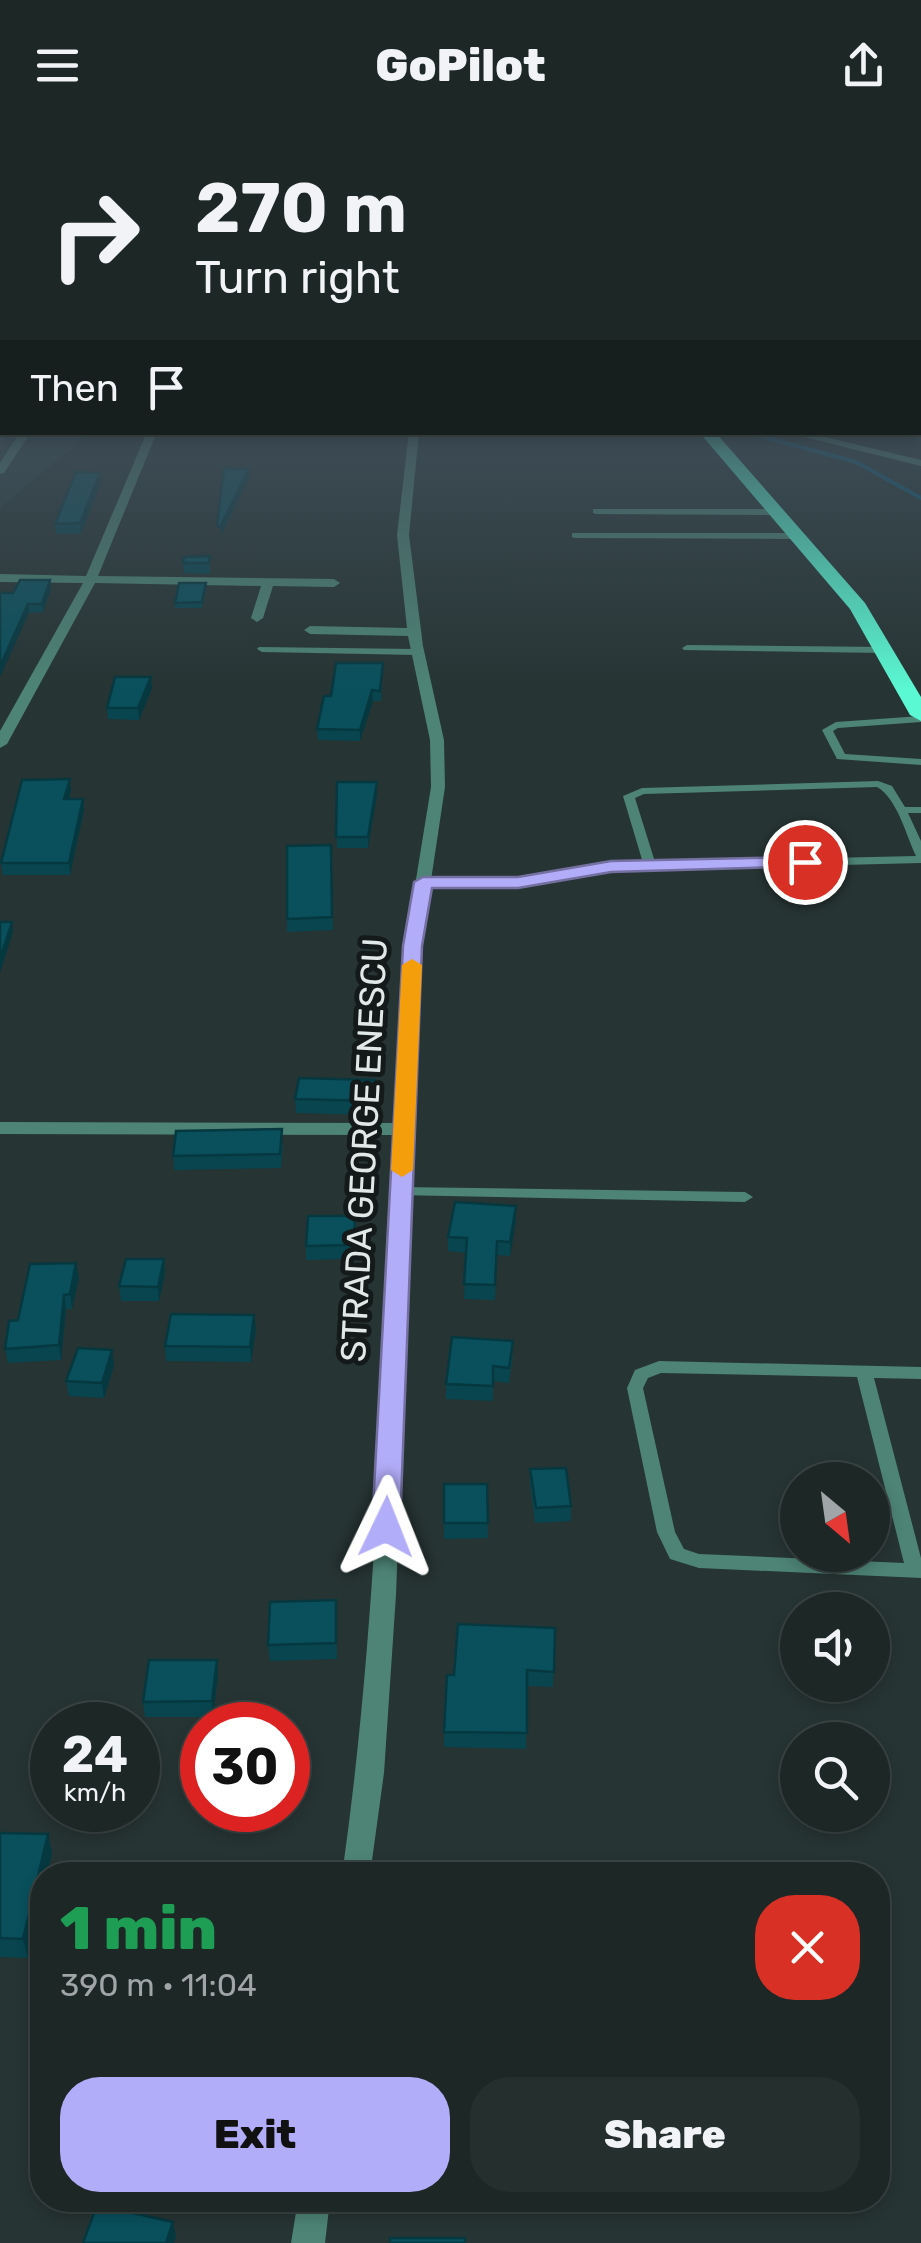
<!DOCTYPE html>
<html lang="en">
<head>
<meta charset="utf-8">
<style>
  :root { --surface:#1c2726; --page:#252f2e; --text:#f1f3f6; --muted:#a0a5a7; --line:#3a4443; --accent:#b2adf9 }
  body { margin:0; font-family:Rubik,sans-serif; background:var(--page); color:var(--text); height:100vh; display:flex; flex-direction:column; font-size:38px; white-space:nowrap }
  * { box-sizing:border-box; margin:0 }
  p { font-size:32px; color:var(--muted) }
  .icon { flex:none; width:55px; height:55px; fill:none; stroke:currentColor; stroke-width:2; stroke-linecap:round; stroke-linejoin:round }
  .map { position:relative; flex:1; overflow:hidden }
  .side { position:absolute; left:30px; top:1732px; width:860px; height:350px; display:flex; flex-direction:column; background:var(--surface); border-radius:40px; box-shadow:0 5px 15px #0003,0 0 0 2px var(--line) }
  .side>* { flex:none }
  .banner { position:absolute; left:0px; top:0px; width:922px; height:305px; box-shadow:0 5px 15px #0003,0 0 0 2px var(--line); background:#1c2726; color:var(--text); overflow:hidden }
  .needle { width:65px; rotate:151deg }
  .controls { position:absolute; left:780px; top:1332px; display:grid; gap:20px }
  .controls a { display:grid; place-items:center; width:110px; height:110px; border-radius:50%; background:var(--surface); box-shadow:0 5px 15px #0003,0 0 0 2px var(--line); font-size:50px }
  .speed { position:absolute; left:30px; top:1572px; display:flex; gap:20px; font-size:50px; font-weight:700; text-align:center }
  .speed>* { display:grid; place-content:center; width:130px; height:130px; border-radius:50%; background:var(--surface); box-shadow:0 5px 15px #0003,0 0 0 2px var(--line); line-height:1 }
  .speed small { font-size:25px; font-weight:400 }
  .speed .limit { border:15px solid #d22; background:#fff; color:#111 }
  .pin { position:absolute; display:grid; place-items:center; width:85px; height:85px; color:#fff; margin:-42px; border:5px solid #fff; border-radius:50%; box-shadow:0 2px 10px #0007 }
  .me { position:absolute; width:110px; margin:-55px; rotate:2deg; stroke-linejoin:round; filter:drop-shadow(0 0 8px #0008) }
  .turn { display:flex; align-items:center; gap:35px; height:210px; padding:0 30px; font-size:45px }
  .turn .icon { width:130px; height:130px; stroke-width:2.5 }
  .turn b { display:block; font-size:70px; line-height:85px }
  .then { display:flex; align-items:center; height:95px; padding:0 30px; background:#0003; gap:20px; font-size:38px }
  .round { display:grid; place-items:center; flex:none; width:105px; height:105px; border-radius:40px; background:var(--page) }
  .overview { display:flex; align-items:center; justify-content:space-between; height:170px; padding:0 30px }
  h1 { font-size:60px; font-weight:800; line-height:75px; color:#1e9e55 }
  .cta { display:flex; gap:20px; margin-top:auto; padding:20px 30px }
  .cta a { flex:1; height:115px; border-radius:40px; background:var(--accent); color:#111; font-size:40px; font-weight:800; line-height:115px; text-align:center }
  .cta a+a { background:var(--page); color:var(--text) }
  header { display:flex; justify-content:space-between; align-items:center; height:130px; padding:0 30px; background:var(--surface); font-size:45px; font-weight:800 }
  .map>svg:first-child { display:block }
  .built { fill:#2b4040 }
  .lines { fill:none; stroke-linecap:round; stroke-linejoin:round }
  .stream { stroke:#0b5875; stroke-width:4 }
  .lane { fill:#4d8475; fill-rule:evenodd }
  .street { fill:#4d8475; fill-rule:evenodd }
  .highway { fill:#5af8d3; fill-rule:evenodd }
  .wall { fill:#08454f }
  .shaded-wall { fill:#063840 }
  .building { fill:#09505c; stroke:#063840; stroke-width:2.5 }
  .route { fill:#b2adf9; stroke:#7470a2; stroke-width:2.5 }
  .slow { fill:#f59e0b }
  .labels { text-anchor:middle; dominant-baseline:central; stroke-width:10; stroke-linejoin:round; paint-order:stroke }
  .street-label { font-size:35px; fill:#e0e9e8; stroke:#141a1a }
</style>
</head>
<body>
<header><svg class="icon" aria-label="menu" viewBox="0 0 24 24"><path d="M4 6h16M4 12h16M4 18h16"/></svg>GoPilot<svg class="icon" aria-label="share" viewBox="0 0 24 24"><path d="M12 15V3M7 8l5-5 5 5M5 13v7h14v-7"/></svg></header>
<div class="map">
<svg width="921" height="2113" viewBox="0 0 921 2113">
  <rect width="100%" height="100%" fill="#263433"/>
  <path class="built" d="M0,264l2,38 87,1 -89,75z"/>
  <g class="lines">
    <path class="stream" d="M746,302l110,30 65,36"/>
    <g class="lane">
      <path d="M593,379h184l4,3 -4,3 -181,-1 -3,-1z"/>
      <path d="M572,403h226l4,3 -4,3 -223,-1 -3,-1z"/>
      <path d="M687,515l198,2 5,3 -5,3 -201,-3 -2,-2z"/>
      <path d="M259,517l158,2 5,3 -5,3 -155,-3 -5,-3z"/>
      <path d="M921,586v6l-83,6 -5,3 12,23 76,5v6l-84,-6 -15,-29 14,-8z"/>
      <path d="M878,651l14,5 13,21h16v6h-13l13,28v22l-271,7 -59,3 -73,14 -95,-1 -6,-4 6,-4 95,1 73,-14 52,-2 -20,-67 19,-8zM877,657c20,11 29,48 39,69l-261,6 -20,-64 9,-4z"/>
      <path d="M401,1057l344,5 8,5 -8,5 -349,-7 -3,-3z"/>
      <path d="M659,1231l262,6v12l-47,-1 47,180v20l-222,-10 -29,-9 -13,-27 -30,-144 8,-18zM661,1243l196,4 47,186 -205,-9 -15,-5 -9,-17 -32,-144 5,-10z"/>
    </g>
    <g class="street">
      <rect x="0" y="294" width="2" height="6"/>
      <path d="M20,302h11l-27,41 -4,1v-11z"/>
      <path d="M147,302h10l-59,144 236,3 6,4 -6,4 -61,-1 -10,32 -6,4 -6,-4 10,-32 -166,-3 -88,161 -7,4v-17l83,-148 -83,-1v-8l86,2z"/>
      <path d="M409,302h10l-10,103 14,111 21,94 1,47 -24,160 -25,648 -12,178 -14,102h-28c35,-245 40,-493 53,-740l-395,-1v-12l395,1 10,-176 26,-160 -1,-47 -22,-104 -98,-2 -6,-4 6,-4 97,2 -10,-93z"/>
      <path d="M784,302h20l117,28v6z"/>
      <path d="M298,2070h32l-5,43h-34z"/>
    </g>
    <path class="highway" d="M699,302h16l150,171 56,94v24l-11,-6 -60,-106z"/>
  </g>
  <g class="wall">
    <path d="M101,352l-20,52h-25l-1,-10z"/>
    <path d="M210,426v18l-26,-1 -1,-10z"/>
    <path d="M50,450l1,9 -8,23 -14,1 -16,-20z"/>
    <path d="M206,459l-4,19h-27v-5z"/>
    <path d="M383,533l-2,38h-8l-13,40 -42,-1 -1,-11 14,-33z"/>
    <path d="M152,558l-13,32 -31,-1 -1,-11z"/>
    <path d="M337,652l40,12 -9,54h-31z"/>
    <path d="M71,660l-2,9h14l1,11 -14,65h-67l-2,-12z"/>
    <path d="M331,715l2,85 -46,2v-13z"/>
    <path d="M376,963l-3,22 -77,-2 -1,-14z"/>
    <path d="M283,1013l-2,25 -107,2 -1,-14z"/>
    <path d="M355,1086v43l-49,1v-14z"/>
    <path d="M516,1091l-6,35 -13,-1 -2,45 -31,-1 2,-46 -18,-2v-14z"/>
    <path d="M164,1129l1,15 -6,27h-38l-2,-15z"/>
    <path d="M76,1133l3,15 -7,31h-6l-5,51 -53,3 -3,-14 13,-29z"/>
    <path d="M254,1185l2,15 -5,32 -85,-1 -1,-15z"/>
    <path d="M112,1220l2,15 -10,33 -35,-2 -3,-15z"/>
    <path d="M513,1225l-4,28 -16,-2v20l-47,-2v-15z"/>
    <path d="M530,1339l41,37v15l-36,2 -5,-39z"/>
    <path d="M444,1354h43l1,54 -44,1z"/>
    <path d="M336,1470l1,59 -67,2 -2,-16z"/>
    <path d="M555,1498l-2,59 -26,-1 -1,63 -82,-2v-15z"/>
    <path d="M217,1530l1,15 -5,42h-68l-2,-15z"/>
    <path d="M0,1703l52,20 -5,22h-5v19l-14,64 -28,-1z"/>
  </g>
  <g class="shaded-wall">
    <path d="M249,339l1,8 -29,59 -1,-9z"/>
    <path d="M100,343l1,9 -20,52 -1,-11z"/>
    <path d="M50,450l1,9 -8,23 -1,-8z"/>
    <path d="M28,474l1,9 -29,64v-11z"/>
    <path d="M151,547l1,11 -13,32 -1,-12z"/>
    <path d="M372,560l1,11 -13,40v-11z"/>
    <path d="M70,649l1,11 -5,20 -2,-11z"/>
    <path d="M377,652v12l-9,54v-11z"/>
    <path d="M83,669l1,11 -14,65 -1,-12z"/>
    <path d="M12,792l1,10 -13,41v-14z"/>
    <path d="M375,950l1,13 -3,22 -1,-14z"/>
    <path d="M516,1076v15l-6,35v-14z"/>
    <path d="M164,1129l1,15 -6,27 -1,-14z"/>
    <path d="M76,1133l3,15 -7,31 -2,-15z"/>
    <path d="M64,1165l2,14 -5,51 -2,-15z"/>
    <path d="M254,1185l2,15 -5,32 -1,-15z"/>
    <path d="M112,1220l2,15 -10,33 -2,-15z"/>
    <path d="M217,1530l1,15 -5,42 -1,-16z"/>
    <path d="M48,1704l4,19 -5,22h-5v19l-14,64 -5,-19z"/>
    <path d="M173,2092l3,15 -2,6h-8z"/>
  </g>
  <g class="building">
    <path d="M224,338l25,1 -29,58 -3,-1z"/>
    <path d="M76,342l24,1 -20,50 -25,1z"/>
    <path d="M210,426l-1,7h-26l1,-6z"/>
    <path d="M20,450h30l-8,24h-14l-28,62v-73h13z"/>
    <path d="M179,453h27l-4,19 -27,1z"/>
    <path d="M336,533h47l-3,28 -8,-1 -12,40 -43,-1 7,-33h7z"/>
    <path d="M115,547h36l-13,31h-31z"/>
    <path d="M70,649l-6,20h19l-14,64h-68l21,-83z"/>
    <path d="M337,652h40l-9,55h-32z"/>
    <path d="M331,715l1,72 -45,2v-73z"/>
    <path d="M0,792h12l-12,37z"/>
    <path d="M299,948l76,2 -3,21 -77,-2z"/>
    <path d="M282,999l-2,25 -107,2 3,-25z"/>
    <path d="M455,1072l61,4 -6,36 -13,-1 -2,44 -31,-1 3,-46 -19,-1z"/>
    <path d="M308,1086h47l-1,29 -48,1z"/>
    <path d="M126,1129h38l-6,28 -39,-1z"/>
    <path d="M76,1133l-6,31 -6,1 -5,50 -54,4 4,-28 9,-1 12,-56z"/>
    <path d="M171,1184l83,1 -4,32 -85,-1z"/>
    <path d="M452,1207l61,4 -4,27 -16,-2v20l-47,-2z"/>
    <path d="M78,1218l34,2 -10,33 -36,-2z"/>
    <path d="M566,1338l5,38 -35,2 -6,-39z"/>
    <path d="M444,1354h43l1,39h-44z"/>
    <path d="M336,1470v43l-68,2 2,-43z"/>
    <path d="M458,1494l97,4 -1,44 -27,-2v63l-83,-1 3,-57h7z"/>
    <path d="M149,1530h68l-5,41 -69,1z"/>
    <path d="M0,1703l48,1 -25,105 -23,-1z"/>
    <path d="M97,2075l76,17 -7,21h-83z"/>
    <rect x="390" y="2108" width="75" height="5"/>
  </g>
  <linearGradient id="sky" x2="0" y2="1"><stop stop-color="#151d1c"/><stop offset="0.47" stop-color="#41505b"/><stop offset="1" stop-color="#41505b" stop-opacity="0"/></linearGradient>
  <rect width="921" height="560" fill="url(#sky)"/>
  <path class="route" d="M805,727l6,1v8l-200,6 -93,16h-86l-10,58 -22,581 -4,7h-20l-4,-7 31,-581 11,-64 9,-5h95l93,-16z"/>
  <path class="slow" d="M412,829l10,6 -9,205 -11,7 -11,-7 11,-205z"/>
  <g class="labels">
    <g class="street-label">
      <text transform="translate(364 1020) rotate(-87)">STRADA GEORGE ENESCU</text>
    </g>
  </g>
</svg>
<div class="controls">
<a><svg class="needle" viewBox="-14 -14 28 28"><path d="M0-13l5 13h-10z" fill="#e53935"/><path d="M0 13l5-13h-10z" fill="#a0a5a7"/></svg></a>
<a><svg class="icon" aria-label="sound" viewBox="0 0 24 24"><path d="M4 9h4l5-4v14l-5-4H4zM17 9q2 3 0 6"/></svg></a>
<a><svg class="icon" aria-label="search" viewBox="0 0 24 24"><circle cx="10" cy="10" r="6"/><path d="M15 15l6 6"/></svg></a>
</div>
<div class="speed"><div>24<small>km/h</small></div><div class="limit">30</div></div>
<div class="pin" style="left:805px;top:732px;background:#d93025"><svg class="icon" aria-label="arrive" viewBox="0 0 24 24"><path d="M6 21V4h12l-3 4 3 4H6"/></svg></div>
<svg class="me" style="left:386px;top:1397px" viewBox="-20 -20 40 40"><path d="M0-17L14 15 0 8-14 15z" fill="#b2adf9" stroke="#fff" stroke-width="4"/></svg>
<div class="banner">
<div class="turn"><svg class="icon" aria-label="right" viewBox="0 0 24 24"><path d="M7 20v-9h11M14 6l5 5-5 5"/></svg><div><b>270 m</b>Turn right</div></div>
<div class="then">Then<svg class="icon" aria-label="arrive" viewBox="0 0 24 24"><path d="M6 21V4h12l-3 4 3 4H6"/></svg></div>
</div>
<section class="side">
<div class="overview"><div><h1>1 min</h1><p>390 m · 11:04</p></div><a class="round" style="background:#d93025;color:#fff"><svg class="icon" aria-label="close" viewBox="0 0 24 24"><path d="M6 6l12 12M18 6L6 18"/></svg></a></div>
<div class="cta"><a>Exit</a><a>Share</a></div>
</section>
</div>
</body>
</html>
